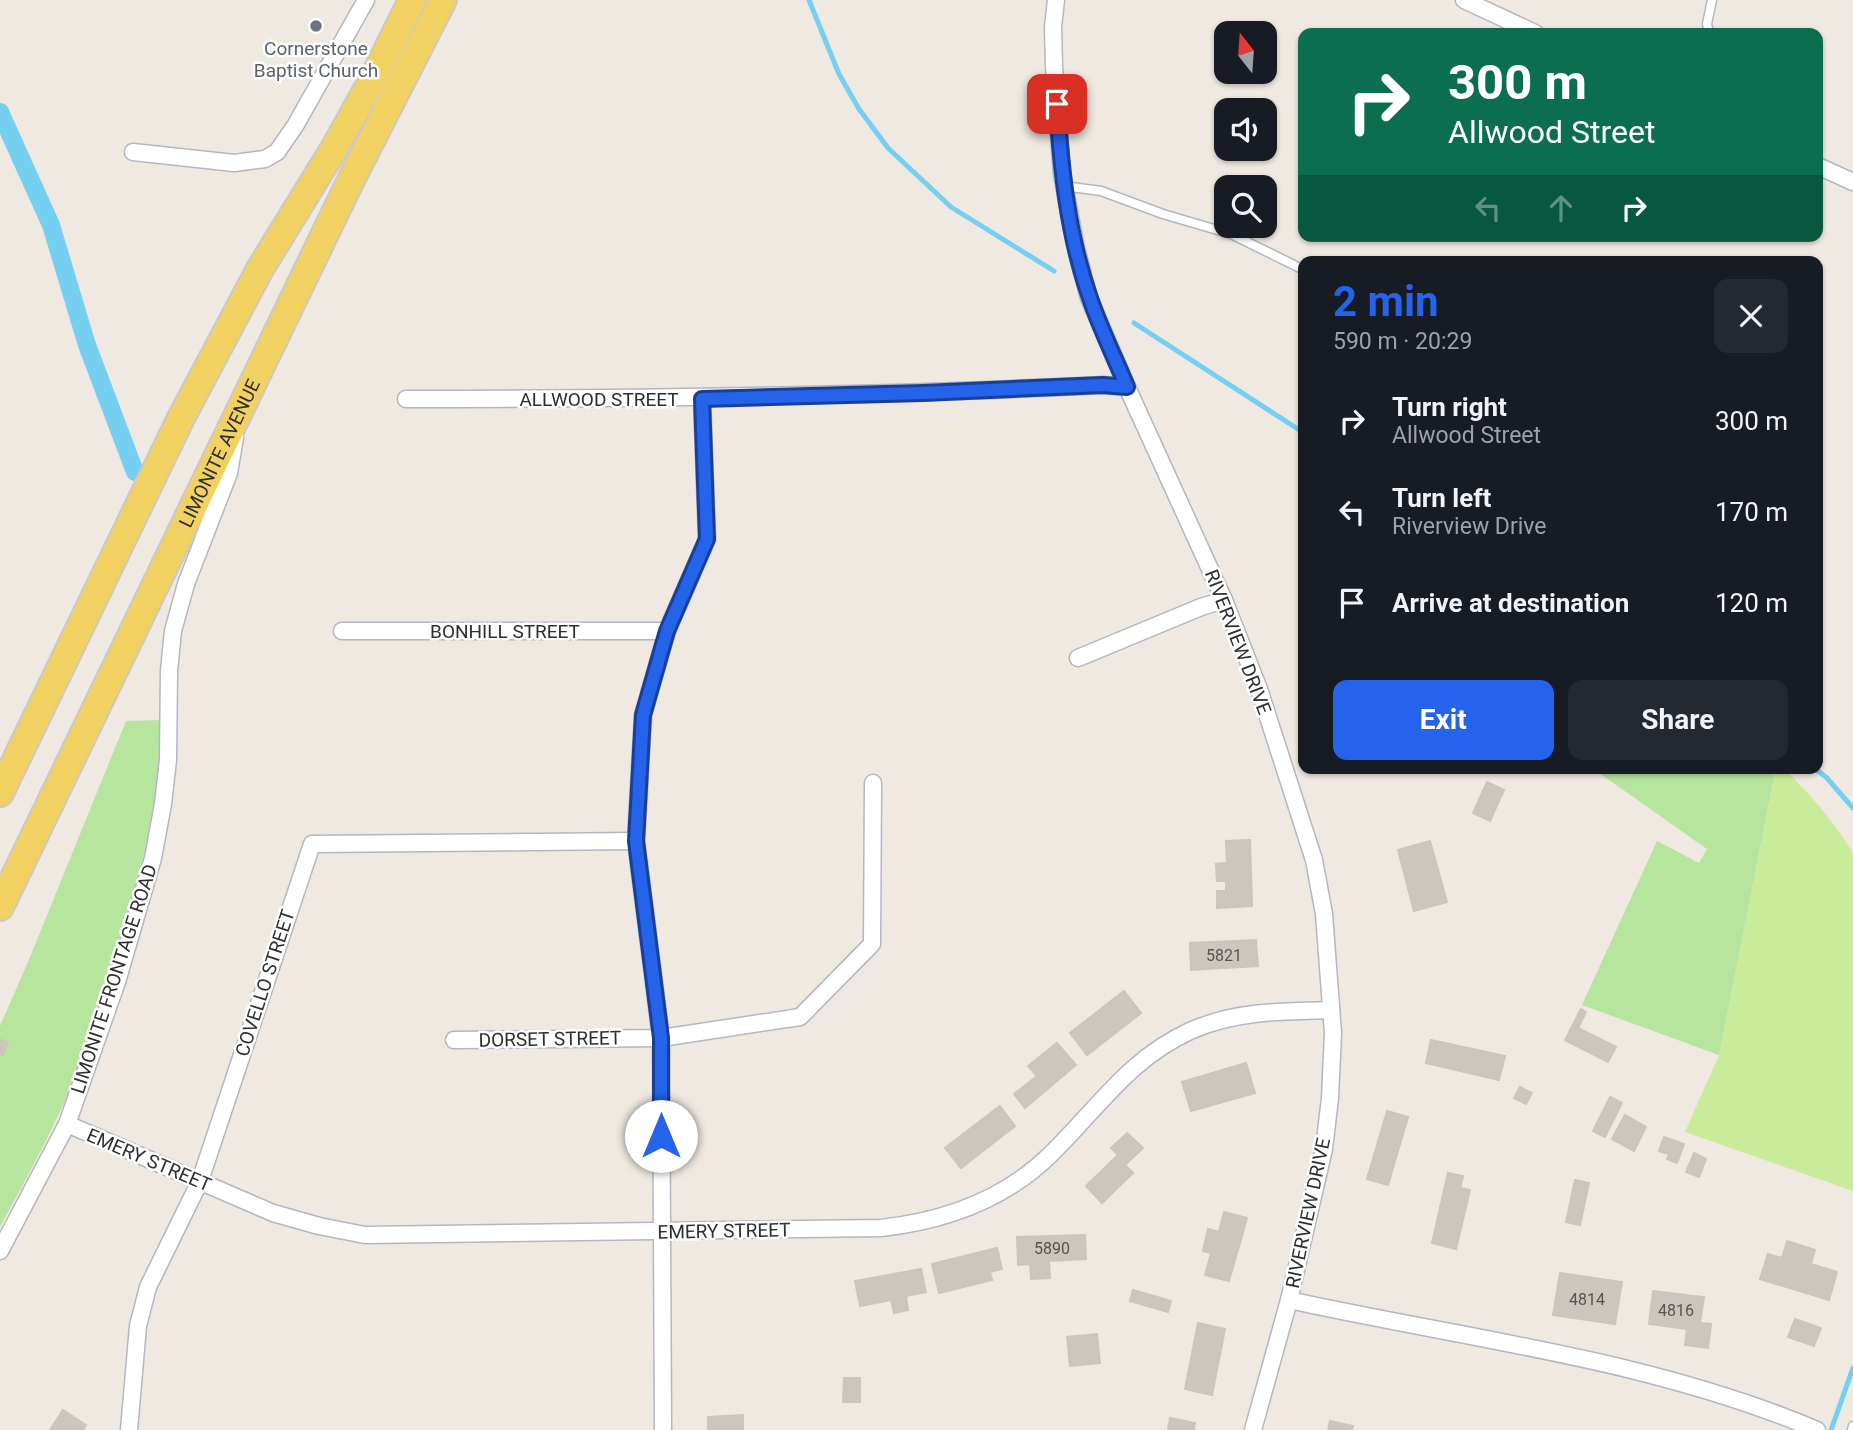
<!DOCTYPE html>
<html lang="en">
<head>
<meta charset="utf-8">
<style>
  :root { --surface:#171b24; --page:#242831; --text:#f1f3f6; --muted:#9ea1a6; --accent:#2563eb }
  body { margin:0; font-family:Roboto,sans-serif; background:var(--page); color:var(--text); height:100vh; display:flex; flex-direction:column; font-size:26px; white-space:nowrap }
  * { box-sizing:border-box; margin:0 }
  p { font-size:23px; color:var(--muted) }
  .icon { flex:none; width:38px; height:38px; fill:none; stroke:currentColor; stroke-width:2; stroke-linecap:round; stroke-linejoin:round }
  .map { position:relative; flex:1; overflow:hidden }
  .side { position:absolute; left:1298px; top:256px; width:525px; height:518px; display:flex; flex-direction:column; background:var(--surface); border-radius:14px; box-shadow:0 2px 5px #0004 }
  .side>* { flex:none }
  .top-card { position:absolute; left:1298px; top:28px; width:525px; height:214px; border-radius:14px; box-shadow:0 2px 5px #0004; background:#0b6e4f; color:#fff; overflow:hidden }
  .needle { width:46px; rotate:343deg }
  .controls { position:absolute; left:1214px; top:21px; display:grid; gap:14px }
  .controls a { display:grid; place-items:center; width:63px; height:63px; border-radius:14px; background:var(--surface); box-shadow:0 2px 5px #0004; font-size:35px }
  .pin { position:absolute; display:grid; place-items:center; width:60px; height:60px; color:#fff; margin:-30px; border-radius:14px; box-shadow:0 4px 10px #0006 }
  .me { position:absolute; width:77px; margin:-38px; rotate:0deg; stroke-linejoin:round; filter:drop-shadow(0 0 5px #0008) }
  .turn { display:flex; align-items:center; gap:24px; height:147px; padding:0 35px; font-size:32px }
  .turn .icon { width:91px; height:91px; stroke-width:2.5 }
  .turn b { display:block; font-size:49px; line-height:60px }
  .lanes { display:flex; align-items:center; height:66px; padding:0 35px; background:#0003; justify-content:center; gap:35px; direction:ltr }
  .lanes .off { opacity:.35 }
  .round { display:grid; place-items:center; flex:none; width:74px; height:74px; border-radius:14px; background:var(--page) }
  .headline { display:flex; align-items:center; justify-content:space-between; height:119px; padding:0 35px }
  h1 { font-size:42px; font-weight:700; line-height:52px; color:var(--accent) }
  .primary-button { display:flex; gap:14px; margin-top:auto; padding:14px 35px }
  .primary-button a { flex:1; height:80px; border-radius:14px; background:var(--accent); color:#fff; font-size:28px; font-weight:700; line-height:80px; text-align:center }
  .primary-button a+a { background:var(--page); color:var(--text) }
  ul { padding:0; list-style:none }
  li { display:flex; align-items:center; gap:21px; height:91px; padding:0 35px }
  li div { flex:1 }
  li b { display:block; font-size:26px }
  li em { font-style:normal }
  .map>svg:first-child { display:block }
  .green { fill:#b6e59e }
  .pitch { fill:#c9ec9a }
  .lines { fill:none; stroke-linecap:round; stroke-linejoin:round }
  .stream { stroke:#75cff0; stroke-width:5 }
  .canal { stroke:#75cff0; stroke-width:18 }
  .building { fill:#cbc7bf; stroke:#cbc5ba; stroke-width:2 }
  .lane-casing { stroke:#b4b7c1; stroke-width:11 }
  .street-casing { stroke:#b4b7c1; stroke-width:19 }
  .primary-casing { stroke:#c9c9c9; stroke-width:30 }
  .lane { stroke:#fff; stroke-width:8 }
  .street { stroke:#fff; stroke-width:16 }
  .primary { stroke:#f2d163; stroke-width:26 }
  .route-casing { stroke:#184099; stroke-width:18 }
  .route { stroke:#2563eb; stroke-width:12 }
  .worship-dot { fill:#6b7280; stroke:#fff; stroke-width:2.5 }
  .labels { text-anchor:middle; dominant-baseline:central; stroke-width:5; stroke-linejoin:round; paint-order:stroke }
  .number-label { font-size:16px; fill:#555452 }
  .worship-label { font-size:19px; fill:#5b616d; stroke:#fff }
  .street-label { font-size:19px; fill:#2e2e2e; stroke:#fff }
</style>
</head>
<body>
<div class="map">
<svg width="1853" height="1430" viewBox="0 0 1853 1430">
  <rect width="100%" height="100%" fill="#efe9e1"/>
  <g class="green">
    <path d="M162,720c2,61 -14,123 -31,182 -18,63 -36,127 -61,187 -20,47 -46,93 -70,138v-201l28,-64 98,-241z"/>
    <path d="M1592,768h184l-57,287 -137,-50 75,-164 42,22 8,-14z"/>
  </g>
  <path class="pitch" d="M1776,768h8c26,27 50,53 69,85v338l-168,-59 34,-77z"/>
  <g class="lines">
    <g class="stream">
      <path d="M809,0l30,74 20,35 29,39 63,59 103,64"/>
      <path d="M1134,323l170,110"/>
      <path d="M1814,768l12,9 27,31"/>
      <path d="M1831,1430l22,-62"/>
    </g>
    <path class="canal" d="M0,112l51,113 36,120 48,127"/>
  </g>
  <g class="building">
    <path d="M1487,782l17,8 -14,31 -17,-8z"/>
    <path d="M1250,840l2,66 -35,2v-17h9v-10h-9l-1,-17 11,-1 -1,-22z"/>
    <path d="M1430,841l17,61 -33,9 -16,-61z"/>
    <path d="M1256,940l2,26 -67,4 -1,-27z"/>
    <path d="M1124,991l17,22 -54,42 -17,-22z"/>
    <path d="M1581,1009l5,3 -8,16 38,19 -8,15 -43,-22z"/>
    <path d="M1,1040l7,3 -5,12 -3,-1z"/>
    <path d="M1431,1040l74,16 -6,24 -73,-17z"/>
    <path d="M1057,1043l19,22 -51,43 -11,-14 23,-18 -9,-10z"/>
    <path d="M1246,1063l9,30 -64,18 -9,-29z"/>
    <path d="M1520,1087l12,6 -6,11 -12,-6z"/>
    <path d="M1610,1097l12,6 -17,34 -12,-6z"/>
    <path d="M1000,1106l15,20 -54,42 -16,-20z"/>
    <path d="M1387,1111l21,6 -20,68 -21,-6z"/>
    <path d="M1625,1115l21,12 -12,24 -22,-12z"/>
    <path d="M1127,1133l16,15 -18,17 8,8 -31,30 -16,-17 32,-31 -7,-7z"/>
    <path d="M1664,1137l20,7 -7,19 -10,-4 2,-5 -10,-3z"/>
    <path d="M1694,1153l12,6 -7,18 -13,-5z"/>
    <path d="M1448,1173l15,3 -3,12 10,2 -14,59 -24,-6z"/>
    <path d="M1575,1180l14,3 -9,42 -14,-3z"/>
    <path d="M1224,1212l23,6 -18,63 -24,-6 6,-22 -8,-2 5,-22 11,3z"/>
    <path d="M1085,1235l1,24 -37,2 1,17 -19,1 -1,-15 -12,1 -1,-28z"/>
    <path d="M1787,1241l28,9 -4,14 26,8 -8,28 -69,-21 8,-25 14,4z"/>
    <path d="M997,1248l5,21 -12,3 2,8 -53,13 -7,-29z"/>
    <path d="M921,1269l5,23 -20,4 2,14 -14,3 -3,-13 -31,6 -5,-25z"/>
    <path d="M1560,1273l62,9 -7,42 -62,-9z"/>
    <path d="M1133,1290l38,11 -3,11 -38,-11z"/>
    <path d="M1653,1291l51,6 -4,26 11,1 -3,24 -23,-3 2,-16 -38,-5z"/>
    <path d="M1795,1319l26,9 -7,18 -26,-9z"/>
    <path d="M1198,1323l27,6 -13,66 -27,-6z"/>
    <path d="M1097,1334l3,29 -30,3 -3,-29z"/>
    <path d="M844,1378h16v24h-17z"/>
    <path d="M63,1410l23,15 -3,5h-33z"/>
    <path d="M743,1415v15h-35v-13z"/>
    <path d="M1170,1418l25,5 -1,7h-26z"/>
    <path d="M1330,1421l23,5 -1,4h-24z"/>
  </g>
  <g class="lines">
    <defs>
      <g id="lane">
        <path d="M1709,33l-2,-9 5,-24"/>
        <path d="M1064,186l37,5 62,23 68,20 73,36"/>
        <path d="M1852,1430l1,-4"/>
      </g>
      <g id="street">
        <path d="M1056,0l-3,27 1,39 8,108 14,74 13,50 38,89 97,213 35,89 55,171 10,54 9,119 -3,65 -6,51 -35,151 -36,130"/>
        <path d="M1464,0l71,33"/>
        <path d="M133,152l101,11 31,-4 12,-7 18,-26 71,-126"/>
        <path d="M1818,166l35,16"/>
        <path d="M406,399c233,0 465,-3 697,-14l24,2"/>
        <path d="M342,631h325"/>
        <path d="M1078,658l123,-51 23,-7"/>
        <path d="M454,1040l207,-2 139,-21 72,-73 1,-161"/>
        <path d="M67,1124l206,89 46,13 46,9 516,-7c64,-7 124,-28 171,-75 46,-45 77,-94 138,-122 44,-20 94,-20 141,-21"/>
        <path d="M0,1251l67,-127 50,-142 36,-124 10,-54 5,-44 1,-89 4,-40 13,-47 43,-111 6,-35"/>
        <path d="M1289,1300c177,39 361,59 528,130"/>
        <path d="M129,1430l9,-104 10,-39 52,-106 112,-337 324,-3"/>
        <path d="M663,1430l-2,-392 -25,-197 7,-126 24,-84 40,-92 -5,-140"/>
      </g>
      <g id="primary">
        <path d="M0,793l181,-375 79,-149 75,-122 39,-70 38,-77"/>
        <path id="s1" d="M0,907l349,-723 94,-184"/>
      </g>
    </defs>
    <use href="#lane" class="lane-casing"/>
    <use href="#street" class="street-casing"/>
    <use href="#primary" class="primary-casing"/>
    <use href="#lane" class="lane"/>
    <use href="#street" class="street"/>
    <use href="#primary" class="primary"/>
  </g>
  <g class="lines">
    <defs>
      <path id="route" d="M661,1136v-98l-25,-197 7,-126 24,-84 40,-92 -5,-140 221,-6 180,-8 24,2c-12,-29 -27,-59 -37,-89 -22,-62 -29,-129 -33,-194"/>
    </defs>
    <use href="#route" class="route-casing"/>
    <use href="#route" class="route"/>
  </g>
  <circle class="worship-dot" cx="316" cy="26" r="7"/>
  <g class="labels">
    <g class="number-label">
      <text x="1224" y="955">5821</text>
      <text x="1052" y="1248">5890</text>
      <text x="1587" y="1299">4814</text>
      <text x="1676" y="1310">4816</text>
    </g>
    <g class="worship-label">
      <text x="316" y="48">Cornerstone<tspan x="316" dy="22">Baptist Church</tspan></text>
    </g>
    <g class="street-label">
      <text x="599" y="399">ALLWOOD STREET</text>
      <text stroke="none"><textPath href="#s1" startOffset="504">LIMONITE AVENUE</textPath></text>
      <text x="505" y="631">BONHILL STREET</text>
      <text transform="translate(1238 642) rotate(69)">RIVERVIEW DRIVE</text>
      <text transform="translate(114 979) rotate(-72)">LIMONITE FRONTAGE ROAD</text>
      <text transform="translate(265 983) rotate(-72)">COVELLO STREET</text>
      <text transform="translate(550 1039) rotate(-1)">DORSET STREET</text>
      <text transform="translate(149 1160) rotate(23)">EMERY STREET</text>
      <text transform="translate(1308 1213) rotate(-78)">RIVERVIEW DRIVE</text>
      <text transform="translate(724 1231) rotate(-1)">EMERY STREET</text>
    </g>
  </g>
</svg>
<div class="controls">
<a><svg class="needle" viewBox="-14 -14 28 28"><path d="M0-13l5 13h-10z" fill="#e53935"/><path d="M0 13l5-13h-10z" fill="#9ea1a6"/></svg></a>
<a><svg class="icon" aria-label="sound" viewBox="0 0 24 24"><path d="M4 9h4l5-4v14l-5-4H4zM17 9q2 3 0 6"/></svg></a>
<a><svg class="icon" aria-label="search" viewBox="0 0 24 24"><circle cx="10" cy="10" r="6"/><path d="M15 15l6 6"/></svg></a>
</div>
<div class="pin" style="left:1057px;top:104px;background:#d93025"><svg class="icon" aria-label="arrive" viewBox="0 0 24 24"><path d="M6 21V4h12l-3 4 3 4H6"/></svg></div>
<svg class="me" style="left:661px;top:1136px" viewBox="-20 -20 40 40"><circle r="19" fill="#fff"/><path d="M0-13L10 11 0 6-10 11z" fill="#2563eb"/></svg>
<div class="top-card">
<div class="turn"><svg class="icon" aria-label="right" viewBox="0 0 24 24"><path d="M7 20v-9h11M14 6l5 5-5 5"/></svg><div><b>300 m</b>Allwood Street</div></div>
<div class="lanes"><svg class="icon off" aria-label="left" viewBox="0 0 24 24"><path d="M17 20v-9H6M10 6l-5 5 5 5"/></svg><svg class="icon off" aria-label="ahead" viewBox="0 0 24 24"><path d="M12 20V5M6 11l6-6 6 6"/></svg><svg class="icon" aria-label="right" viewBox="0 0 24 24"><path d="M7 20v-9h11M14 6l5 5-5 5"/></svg></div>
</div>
<section class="side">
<div class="headline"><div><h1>2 min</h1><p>590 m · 20:29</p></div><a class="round"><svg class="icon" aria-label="close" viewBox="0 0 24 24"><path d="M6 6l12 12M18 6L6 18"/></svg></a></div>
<ul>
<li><svg class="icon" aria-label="right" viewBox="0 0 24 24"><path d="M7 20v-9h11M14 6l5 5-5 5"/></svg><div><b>Turn right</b><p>Allwood Street</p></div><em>300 m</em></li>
<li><svg class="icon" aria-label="left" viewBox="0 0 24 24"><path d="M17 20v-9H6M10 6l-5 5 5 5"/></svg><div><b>Turn left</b><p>Riverview Drive</p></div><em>170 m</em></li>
<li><svg class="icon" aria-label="arrive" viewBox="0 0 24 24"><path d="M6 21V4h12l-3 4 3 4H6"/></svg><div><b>Arrive at destination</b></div><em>120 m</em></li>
</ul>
<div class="primary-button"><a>Exit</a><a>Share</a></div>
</section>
</div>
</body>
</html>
